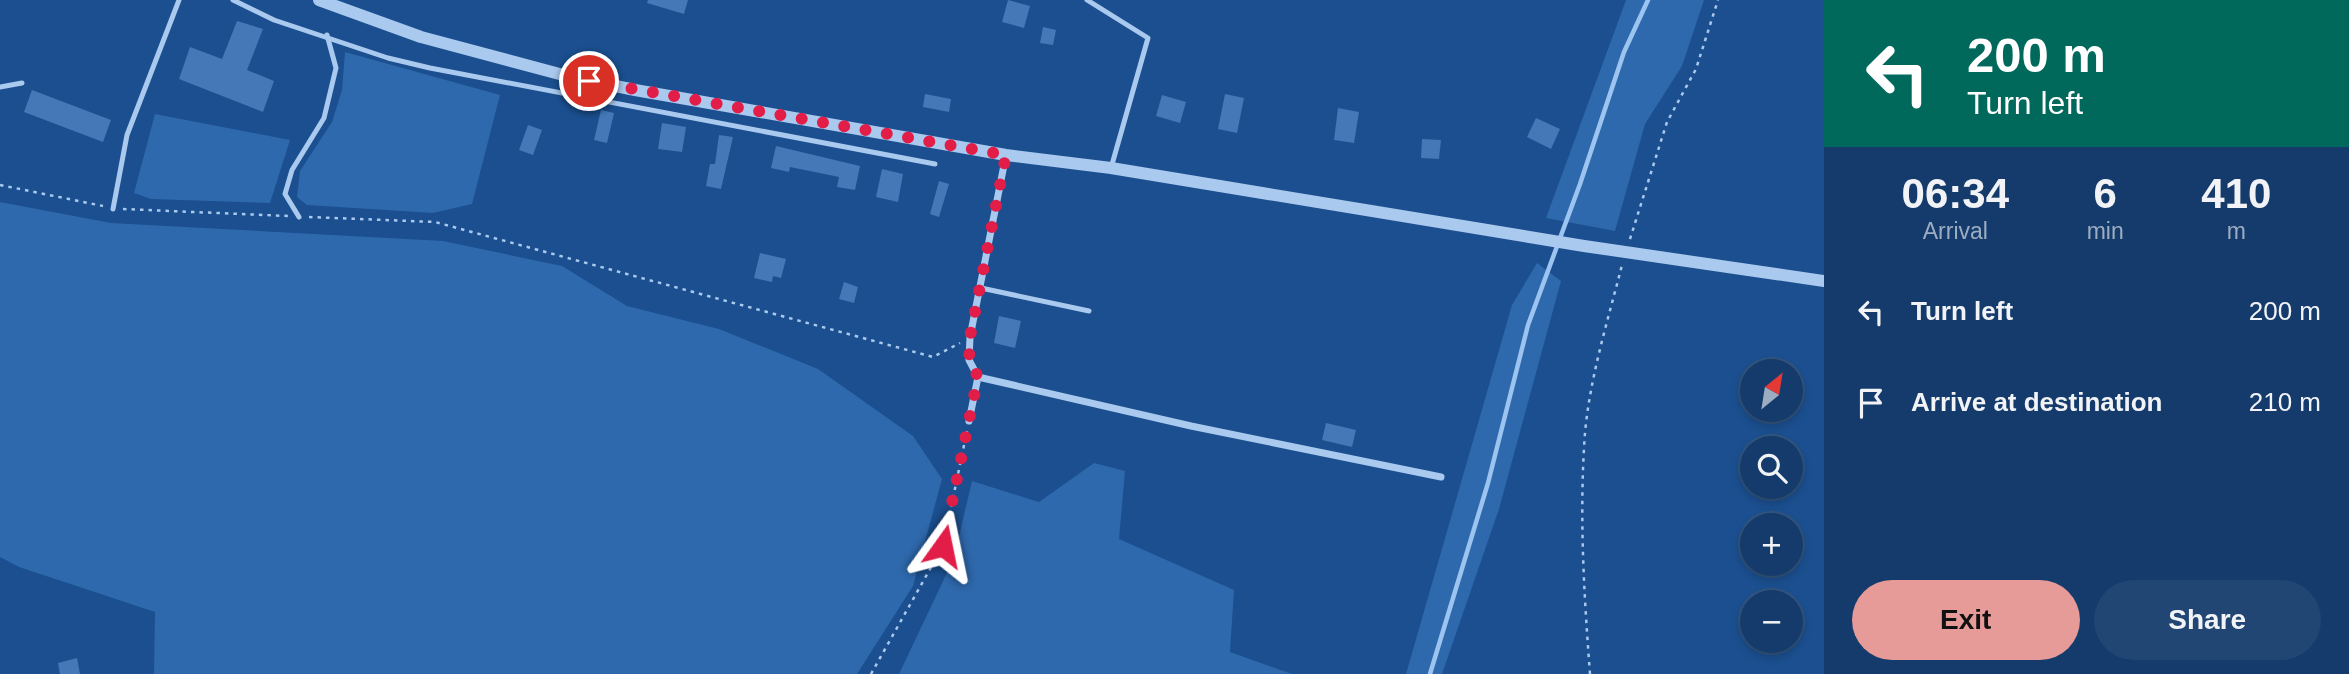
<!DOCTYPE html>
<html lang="en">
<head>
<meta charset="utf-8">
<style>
  :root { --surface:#143b6b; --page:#214673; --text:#f1f3f6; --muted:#9dadc1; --line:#33557e; --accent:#e69b98 }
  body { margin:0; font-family:Helvetica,sans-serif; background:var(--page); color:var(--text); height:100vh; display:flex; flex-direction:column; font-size:26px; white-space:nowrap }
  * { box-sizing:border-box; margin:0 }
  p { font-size:23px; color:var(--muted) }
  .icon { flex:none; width:38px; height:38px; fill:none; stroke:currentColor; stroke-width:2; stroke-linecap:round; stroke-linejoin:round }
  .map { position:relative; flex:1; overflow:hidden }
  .side { display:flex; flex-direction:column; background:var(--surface); width:525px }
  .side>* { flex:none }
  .guide { background:#00695c; color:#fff; overflow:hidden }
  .needle { width:46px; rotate:30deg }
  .tools { position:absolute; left:1740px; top:359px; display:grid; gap:14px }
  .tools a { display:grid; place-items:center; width:63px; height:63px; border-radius:50%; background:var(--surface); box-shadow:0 4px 10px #0003,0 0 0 2px var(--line); font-size:35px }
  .pin { position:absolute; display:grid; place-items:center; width:60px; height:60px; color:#fff; margin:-30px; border:4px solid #fff; border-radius:50%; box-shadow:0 2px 7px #0007 }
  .me { position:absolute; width:77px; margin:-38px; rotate:12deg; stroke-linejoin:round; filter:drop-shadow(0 0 5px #0008) }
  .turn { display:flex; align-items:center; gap:24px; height:147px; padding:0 28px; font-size:32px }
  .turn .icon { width:91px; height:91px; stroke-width:2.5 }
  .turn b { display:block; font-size:49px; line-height:60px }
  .eta { display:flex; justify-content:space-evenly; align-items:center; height:119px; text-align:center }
  .eta b { font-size:42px; font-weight:700; line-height:49px }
  .button { display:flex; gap:14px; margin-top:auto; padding:14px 28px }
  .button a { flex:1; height:80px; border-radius:42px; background:var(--accent); color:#111; font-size:28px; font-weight:700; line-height:80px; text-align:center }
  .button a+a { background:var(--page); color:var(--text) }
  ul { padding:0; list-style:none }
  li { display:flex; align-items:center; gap:21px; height:91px; padding:0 28px }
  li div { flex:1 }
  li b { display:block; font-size:26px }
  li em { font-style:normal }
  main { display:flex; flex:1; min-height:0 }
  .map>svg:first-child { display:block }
  .green { fill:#2e69ad }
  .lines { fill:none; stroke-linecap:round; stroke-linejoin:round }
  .stream { stroke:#9cc4f0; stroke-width:4.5 }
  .building { fill:#4478b7 }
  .path { stroke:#a9c9ee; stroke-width:2.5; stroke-dasharray:3.5 5; stroke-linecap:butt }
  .service { stroke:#a9c9ee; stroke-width:5 }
  .minor { stroke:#a9c9ee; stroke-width:7 }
  .tertiary { stroke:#a9c9ee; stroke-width:12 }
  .route { stroke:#e11d48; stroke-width:12; stroke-dasharray:0 21.6 }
</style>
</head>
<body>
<main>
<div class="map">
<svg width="1824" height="674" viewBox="0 0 1824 674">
  <rect width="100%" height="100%" fill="#1b4f8f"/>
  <g class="green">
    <path d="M1626,0h78l-22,66 -37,58 -30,107 -69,-13z"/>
    <path d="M345,52l155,43 -28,109 -39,9 -126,-8 -10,-8 3,-26 32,-49 10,-32z"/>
    <path d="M155,114l135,26 -20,63 -119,-4 -17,-6z"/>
    <path d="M0,202l111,21 332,18 119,25 65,40 92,23 99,40 95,67 29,43 -29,107 -56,88h-703l1,-62 -136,-45 -19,-10z"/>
    <path d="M1537,263l24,18 -62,228 -57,165h-36l106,-369z"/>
    <path d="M1094,463l31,8 -6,68 115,51 -4,62 62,22h-393l55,-116 18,-77 67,21z"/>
  </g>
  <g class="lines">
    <path class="stream" d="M1430,674l58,-191 40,-158 52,-141 44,-132 24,-52"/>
  </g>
  <g class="building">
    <path d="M648,0h40l-4,14 -37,-11z"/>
    <path d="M1008,0l22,6 -6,22 -22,-6z"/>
    <path d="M237,21l26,8 -16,41 27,11 -11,31 -84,-33 11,-32 32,12z"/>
    <path d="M1043,27l13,3 -3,15 -13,-2z"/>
    <path d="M32,90l79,30 -8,22 -79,-30z"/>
    <path d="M925,94l26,5 -2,13 -26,-5z"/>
    <path d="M1225,94l19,4 -7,35 -19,-4z"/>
    <path d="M1162,95l24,7 -6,21 -24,-7z"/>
    <path d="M1338,108l21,4 -5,31 -20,-3z"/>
    <path d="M601,110l13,3 -7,30 -13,-3z"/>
    <path d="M1536,118l24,11 -9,20 -24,-12z"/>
    <path d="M662,123l24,4 -4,25 -24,-3z"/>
    <path d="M528,125l14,5 -9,25 -14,-5z"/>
    <path d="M719,135l14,2 -12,52 -15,-3 4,-22h5z"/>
    <path d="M1422,139l19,1 -2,19 -18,-1z"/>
    <path d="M776,146l84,20 -5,24 -18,-3 2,-10 -49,-10 -1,5 -18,-4z"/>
    <path d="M882,169l21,5 -5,28 -22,-5z"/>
    <path d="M939,181l10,3 -10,33 -9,-3z"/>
    <path d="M760,253l26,6 -5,19 -8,-2 -1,6 -18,-4z"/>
    <path d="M844,282l14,5 -4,16 -15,-4z"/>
    <path d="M999,316l22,5 -6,27 -21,-5z"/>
    <path d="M1326,423l30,7 -4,17 -30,-7z"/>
    <path d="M77,658l3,16h-20l-2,-11z"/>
  </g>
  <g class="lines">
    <g class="path">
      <path d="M0,185l103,21"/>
      <path d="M123,209l165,7"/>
      <path d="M309,217l126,5 498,135 27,-14"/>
      <path d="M1630,239l37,-117 29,-53 22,-69"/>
      <path d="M871,674l72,-128 24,-115"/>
      <path d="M1590,674c-6,-80 -11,-160 -5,-241 5,-56 23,-113 37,-168"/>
    </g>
    <g class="service">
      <path d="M233,0l41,20 114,38 42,10 505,96"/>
      <path d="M1087,0l61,38 -37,130"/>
      <path d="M0,87l22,-4"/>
      <path d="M113,209l14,-74 52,-135"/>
      <path d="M299,217l-14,-23 7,-24 32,-52 12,-50 -9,-33"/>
      <path d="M981,288l108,23"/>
    </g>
    <g class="minor">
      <path d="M978,377l213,49 250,51"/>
      <path d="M969,421l9,-44 -9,-17 1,-23 36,-182"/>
    </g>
    <path class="tertiary" d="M319,0l102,37 146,39 68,14 371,65 105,13 473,78 240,35"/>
  </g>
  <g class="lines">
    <path class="route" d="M589,81l417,74 -36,182 -1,23 9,17 -35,169"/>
  </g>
</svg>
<div class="tools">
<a><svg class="needle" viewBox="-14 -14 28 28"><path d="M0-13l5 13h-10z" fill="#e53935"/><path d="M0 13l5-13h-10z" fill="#9dadc1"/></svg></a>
<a><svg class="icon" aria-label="search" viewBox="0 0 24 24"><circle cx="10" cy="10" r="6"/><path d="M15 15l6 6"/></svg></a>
<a>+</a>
<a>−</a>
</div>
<div class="pin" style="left:589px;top:81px;background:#d93025"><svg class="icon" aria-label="arrive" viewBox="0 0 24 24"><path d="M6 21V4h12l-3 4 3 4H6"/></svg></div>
<svg class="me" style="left:943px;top:546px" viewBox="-20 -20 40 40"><path d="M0-17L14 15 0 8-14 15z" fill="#e11d48" stroke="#fff" stroke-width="4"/></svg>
</div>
<section class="side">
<div class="guide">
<div class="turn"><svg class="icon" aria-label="left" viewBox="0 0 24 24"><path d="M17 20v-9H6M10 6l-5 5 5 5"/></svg><div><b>200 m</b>Turn left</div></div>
</div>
<div class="eta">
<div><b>06:34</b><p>Arrival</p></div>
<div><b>6</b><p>min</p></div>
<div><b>410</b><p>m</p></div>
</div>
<ul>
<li><svg class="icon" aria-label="left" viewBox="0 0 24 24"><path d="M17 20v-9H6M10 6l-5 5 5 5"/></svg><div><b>Turn left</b></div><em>200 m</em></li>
<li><svg class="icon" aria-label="arrive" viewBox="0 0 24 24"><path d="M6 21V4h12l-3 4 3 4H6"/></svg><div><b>Arrive at destination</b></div><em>210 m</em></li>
</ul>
<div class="button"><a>Exit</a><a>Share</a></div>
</section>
</main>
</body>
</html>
